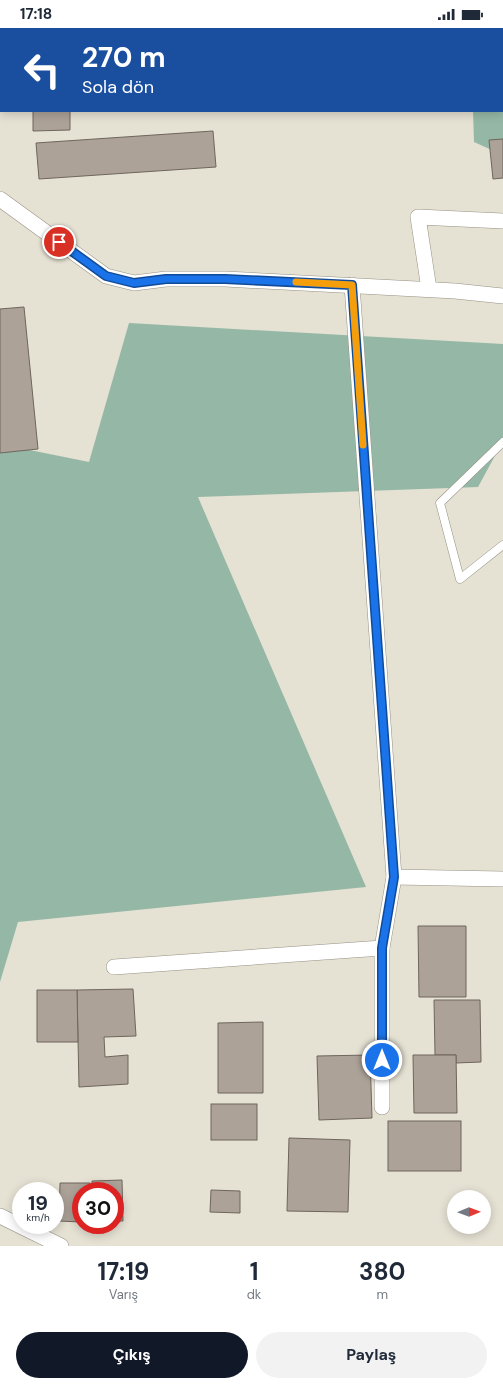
<!DOCTYPE html>
<html lang="tr">
<head>
<meta charset="utf-8">
<style>
  :root { --surface:#fff; --page:#f2f2f3; --text:#1f2937; --muted:#747a83; --accent:#111827 }
  body { margin:0; font-family:"DM Sans",sans-serif; background:var(--page); color:var(--text); height:100vh; display:flex; flex-direction:column; font-size:15px; white-space:nowrap }
  * { box-sizing:border-box; margin:0 }
  p { font-size:13px; color:var(--muted) }
  .icon { flex:none; width:22px; height:22px; fill:none; stroke:currentColor; stroke-width:2; stroke-linecap:round; stroke-linejoin:round }
  .map { position:relative; height:1218px; overflow:hidden }
  .details { display:flex; flex-direction:column; background:var(--surface); flex:1 }
  .details>* { flex:none }
  .guide { position:absolute; left:0px; top:0px; width:503px; height:84px; box-shadow:0 2px 10px #0003; background:#1a4fa0; color:#fff; overflow:hidden }
  .needle { width:26px; rotate:89deg }
  .tools { position:absolute; left:447px; top:1162px; display:grid; gap:8px }
  .tools a { display:grid; place-items:center; width:44px; height:44px; border-radius:50%; background:var(--surface); box-shadow:0 2px 10px #0003; font-size:20px }
  .speed { position:absolute; left:12px; top:1154px; display:flex; gap:8px; font-size:20px; font-weight:700; text-align:center }
  .speed>* { display:grid; place-content:center; width:52px; height:52px; border-radius:50%; background:var(--surface); box-shadow:0 2px 10px #0003; line-height:1 }
  .speed small { font-size:10px; font-weight:400 }
  .speed .limit { border:6px solid #d22; background:#fff; color:#111 }
  .pin { position:absolute; display:grid; place-items:center; width:34px; height:34px; color:#fff; margin:-17px; border:2px solid #fff; border-radius:50%; box-shadow:0 1px 4px #0007 }
  .me { position:absolute; width:44px; margin:-22px; rotate:0deg; stroke-linejoin:round; filter:drop-shadow(0 0 3px #0008) }
  .turn { display:flex; align-items:center; gap:14px; height:84px; padding:0 16px; font-size:18px }
  .turn .icon { width:52px; height:52px; stroke-width:2.5 }
  .turn b { display:block; font-size:28px; line-height:34px }
  .eta { display:flex; justify-content:space-evenly; align-items:center; height:68px; text-align:center }
  .eta b { font-size:24px; font-weight:700; line-height:28px }
  .action { display:flex; gap:8px; margin-top:auto; padding:8px 16px }
  .action a { flex:1; height:46px; border-radius:24px; background:var(--accent); color:#fff; font-size:16px; font-weight:700; line-height:46px; text-align:center }
  .action a+a { background:var(--page); color:var(--text) }
  .status { display:flex; justify-content:space-between; align-items:center; height:28px; padding:0 20px; background:var(--surface); direction:ltr }
  .status svg { height:11px; fill:currentColor }
  .map>svg:first-child { display:block }
  .forest { fill:#95b8a6 }
  .building { fill:#aca298; stroke:#6e655c }
  .lines { fill:none; stroke-linecap:round; stroke-linejoin:round }
  .service-casing { stroke:#959184; stroke-width:9 }
  .minor-casing { stroke:#959184; stroke-width:16 }
  .service { stroke:#fff; stroke-width:8 }
  .minor { stroke:#fff; stroke-width:15 }
  .route-casing { stroke:#114b97; stroke-width:10 }
  .route { stroke:#1a73e8; stroke-width:7 }
  .slow { stroke:#f59e0b; stroke-width:7 }
</style>
</head>
<body>
<div class="status"><b>17:18</b><svg viewBox="0 0 49 12"><path d="M0 12V9h3v3zM5 12V6h3v6zM10 12V3h3v9zM15 12V0h3v12zM26 1h20v11H26zM47 4h2v5h-2z"/></svg></div>
<div class="map">
<svg width="503" height="1218" viewBox="0 0 503 1218">
  <rect width="100%" height="100%" fill="#e5e1d3"/>
  <g class="forest">
    <path d="M470,0h33v127l-29,-13 -1,-31h29v-82z"/>
    <path d="M129,295l374,21v97l-25,46 -280,10 168,390 -348,35 -18,60v-538l89,18z"/>
  </g>
  <g class="building">
    <rect x="32" y="0" width="37" height="1"/>
    <path d="M33,83h37v19l-37,1z"/>
    <path d="M213,103l3,36 -177,12 -3,-36z"/>
    <path d="M503,111v39l-10,1 -4,-39z"/>
    <path d="M24,279l14,142 -38,4v-144z"/>
    <path d="M418,898h48v71h-47z"/>
    <path d="M133,961l3,47 -32,1 1,20 23,-2v29l-49,3 -2,-97z"/>
    <path d="M37,962h40l1,52h-41z"/>
    <path d="M434,972h46l1,62 -25,1v-8h-21z"/>
    <path d="M263,994v71h-45v-70z"/>
    <path d="M370,1027l2,63 -53,2 -2,-64z"/>
    <path d="M413,1027h43l1,58h-43z"/>
    <rect x="211" y="1076" width="46" height="36"/>
    <rect x="388" y="1093" width="73" height="50"/>
    <path d="M289,1110l61,2 -2,72 -61,-1z"/>
    <path d="M122,1152l1,41h-8v-30h-23v-10z"/>
    <path d="M60,1155h30l-1,8h-8v31l-22,-1z"/>
    <path d="M211,1162l29,1v22l-30,-1z"/>
  </g>
  <g class="lines">
    <defs>
      <path id="service" d="M503,414l-63,61 20,76 43,-34"/>
      <g id="minor">
        <path d="M0,171l106,77 28,7 32,-4h59l230,12 48,5"/>
        <path d="M352,257l42,592 109,2"/>
        <path d="M429,261l-11,-72 85,4"/>
        <path d="M382,920v159"/>
        <path d="M114,939l268,-19 12,-71"/>
        <path d="M0,1188l61,30"/>
      </g>
    </defs>
    <use href="#service" class="service-casing"/>
    <use href="#minor" class="minor-casing"/>
    <use href="#service" class="service"/>
    <use href="#minor" class="minor"/>
  </g>
  <g class="lines">
    <defs>
      <path id="route" d="M59,214l47,34 28,7 32,-4h59l127,6 42,592 -12,71v112"/>
    </defs>
    <use href="#route" class="route-casing"/>
    <use href="#route" class="route"/>
    <path class="slow" d="M296,254l56,3 11,160"/>
  </g>
</svg>
<div class="tools">
<a><svg class="needle" viewBox="-14 -14 28 28"><path d="M0-13l5 13h-10z" fill="#e53935"/><path d="M0 13l5-13h-10z" fill="#747a83"/></svg></a>
</div>
<div class="speed"><div>19<small>km/h</small></div><div class="limit">30</div></div>
<div class="pin" style="left:59px;top:214px;background:#d93025"><svg class="icon" aria-label="arrive" viewBox="0 0 24 24"><path d="M6 21V4h12l-3 4 3 4H6"/></svg></div>
<svg class="me" style="left:382px;top:1032px" viewBox="-20 -20 40 40"><circle r="17" fill="#1a73e8" stroke="#fff" stroke-width="3"/><path d="M0-11L8 9 0 5-8 9z" fill="#fff"/></svg>
<div class="guide">
<div class="turn"><svg class="icon" aria-label="left" viewBox="0 0 24 24"><path d="M17 20v-9H6M10 6l-5 5 5 5"/></svg><div><b>270 m</b>Sola dön</div></div>
</div>
</div>
<section class="details">
<div class="eta">
<div><b>17:19</b><p>Varış</p></div>
<div><b>1</b><p>dk</p></div>
<div><b>380</b><p>m</p></div>
</div>
<div class="action"><a>Çıkış</a><a>Paylaş</a></div>
</section>
</body>
</html>
